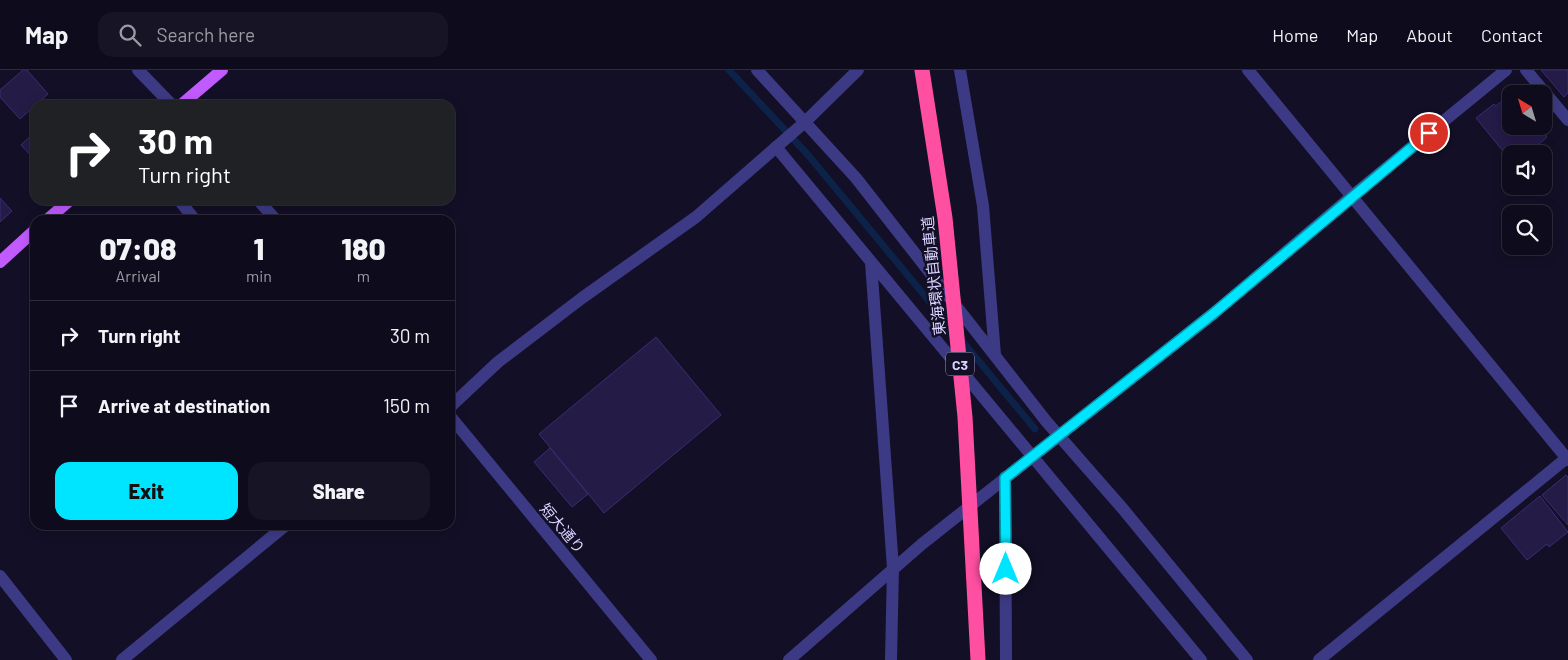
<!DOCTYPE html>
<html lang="en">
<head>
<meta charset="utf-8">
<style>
  :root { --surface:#0e0b1c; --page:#171425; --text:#f1f3f6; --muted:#9b9ba3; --line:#2e2b3b; --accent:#00e5ff }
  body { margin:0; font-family:Barlow,"Noto Sans JP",sans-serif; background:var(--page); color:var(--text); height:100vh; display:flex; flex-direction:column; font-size:19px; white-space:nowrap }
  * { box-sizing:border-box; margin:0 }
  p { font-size:16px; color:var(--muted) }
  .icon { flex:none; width:28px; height:28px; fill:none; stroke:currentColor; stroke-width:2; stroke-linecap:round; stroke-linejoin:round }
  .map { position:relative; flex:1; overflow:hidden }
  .details { position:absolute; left:30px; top:145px; width:425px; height:315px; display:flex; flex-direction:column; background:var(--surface); border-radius:15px; box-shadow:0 2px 12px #0003,0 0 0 1px var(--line) }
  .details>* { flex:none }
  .hud { position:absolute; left:30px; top:30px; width:425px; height:105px; border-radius:15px; box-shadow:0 2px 12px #0003,0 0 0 1px var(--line); background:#202124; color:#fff; overflow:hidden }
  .needle { width:32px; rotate:322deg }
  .controls { position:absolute; left:1502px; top:15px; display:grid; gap:10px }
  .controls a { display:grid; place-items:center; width:50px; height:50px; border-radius:10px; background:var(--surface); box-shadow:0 2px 12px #0003,0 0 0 1px var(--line); font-size:25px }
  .pin { position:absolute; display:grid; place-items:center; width:42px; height:42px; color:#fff; margin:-21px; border:2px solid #fff; border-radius:50%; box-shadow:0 1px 5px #0007 }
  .me { position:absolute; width:55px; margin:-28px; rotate:0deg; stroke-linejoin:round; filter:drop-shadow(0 0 4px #0008) }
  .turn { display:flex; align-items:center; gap:18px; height:105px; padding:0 25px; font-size:22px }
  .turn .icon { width:65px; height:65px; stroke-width:2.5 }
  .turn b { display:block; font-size:35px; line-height:42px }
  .eta { display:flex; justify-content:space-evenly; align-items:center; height:85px; text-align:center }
  .eta b { font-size:30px; font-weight:800; line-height:35px }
  .cta { display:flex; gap:10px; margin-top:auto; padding:10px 25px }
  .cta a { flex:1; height:58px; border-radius:15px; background:var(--accent); color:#111; font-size:20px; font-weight:800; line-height:58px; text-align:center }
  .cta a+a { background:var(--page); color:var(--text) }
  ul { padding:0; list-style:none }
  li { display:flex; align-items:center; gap:15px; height:70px; padding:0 25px; border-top:1px solid var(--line) }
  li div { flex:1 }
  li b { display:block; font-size:19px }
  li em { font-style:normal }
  header { display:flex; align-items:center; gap:30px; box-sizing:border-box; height:70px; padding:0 25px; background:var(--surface); border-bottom:1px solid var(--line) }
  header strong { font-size:24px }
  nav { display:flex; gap:28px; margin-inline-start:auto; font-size:18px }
  .search { width:350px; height:45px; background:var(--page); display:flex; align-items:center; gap:12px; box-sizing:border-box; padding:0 18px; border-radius:15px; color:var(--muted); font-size:19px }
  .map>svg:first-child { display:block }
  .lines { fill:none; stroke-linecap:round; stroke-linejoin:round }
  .stream { stroke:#0c2248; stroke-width:7 }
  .building { fill:#241b47; stroke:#3b2d73 }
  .minor { stroke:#3d3a85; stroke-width:12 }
  .major { stroke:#c25bff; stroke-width:12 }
  .highway-bridge { stroke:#ff4fa3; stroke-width:15 }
  .route-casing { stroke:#0095a6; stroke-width:12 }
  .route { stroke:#00e5ff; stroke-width:9 }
  .labels { text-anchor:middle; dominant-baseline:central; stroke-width:5; stroke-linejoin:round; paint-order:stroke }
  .shield { fill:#130f26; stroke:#9e99be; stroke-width:1 }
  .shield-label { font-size:14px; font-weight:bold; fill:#d9d4ff }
  .street-label { font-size:15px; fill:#d9d4ff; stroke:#130f26 }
</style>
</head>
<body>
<header>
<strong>Map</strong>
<div class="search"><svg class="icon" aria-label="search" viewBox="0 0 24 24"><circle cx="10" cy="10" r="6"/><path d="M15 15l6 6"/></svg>Search here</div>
<nav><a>Home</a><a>Map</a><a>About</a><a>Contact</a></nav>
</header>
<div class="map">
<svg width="1568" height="590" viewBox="0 0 1568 590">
  <rect width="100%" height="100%" fill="#130f26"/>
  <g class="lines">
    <path class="stream" d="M729,0l80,86 226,273"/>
  </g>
  <g class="building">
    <path d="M23,0h4l21,24 -28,25 -20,-22v-7z"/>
    <path d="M1541,0h27v23l-4,4z"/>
    <path d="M1515,20l3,4h-7v32h3l6,9 11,-9h7l9,11 -19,17h-17v7l-35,-43 18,-14 2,2z"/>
    <path d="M35,62v28l-14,-15z"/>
    <path d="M0,128l12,13 -12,11z"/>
    <path d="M656,267l65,78 -117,98 -65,-79z"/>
    <path d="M550,378l38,46 -16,13 -38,-45z"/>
    <path d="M1566,405l2,2v48l-26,-30z"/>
    <path d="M1540,426l28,36 -19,15 -2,-3 -20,16 -26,-32z"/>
  </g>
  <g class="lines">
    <g class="minor">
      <path d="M138,0l34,35"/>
      <path d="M757,0l99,108 190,243 77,88 124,151"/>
      <path d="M960,0l23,136 12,149"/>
      <path d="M1248,0l320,390"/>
      <path d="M1526,0l42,50"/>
      <path d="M776,77l425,513"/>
      <path d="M179,130l16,20"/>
      <path d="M258,130l18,20"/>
      <path d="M871,192l22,306 -2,92"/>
      <path d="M450,337l48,-45 84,-64 114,-81 109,-95 53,-52"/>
      <path d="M450,346l201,244"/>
      <path d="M1005,407l1,183"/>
      <path d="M0,506l66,84"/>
      <path d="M122,590l164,-135"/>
      <path d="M789,590l133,-116 292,-231 138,-117 154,-126"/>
      <path d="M1319,590l249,-203"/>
    </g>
    <g class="major">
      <path d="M181,35l41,-35"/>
      <path d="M47,150l23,-20"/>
      <path d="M0,192l35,-32"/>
    </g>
    <path class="highway-bridge" d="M922,0l23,148 20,199 13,243"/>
  </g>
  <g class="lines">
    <defs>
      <path id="route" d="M1006,499l-1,-91 209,-165 215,-180"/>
    </defs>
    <use href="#route" class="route-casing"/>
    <use href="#route" class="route"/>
  </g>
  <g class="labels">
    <rect class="shield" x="946" y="282.5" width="28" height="23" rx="4"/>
    <g class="shield-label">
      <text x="960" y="294">C3</text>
    </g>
    <g class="street-label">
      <text transform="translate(933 206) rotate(-96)">東海環状自動車道</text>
      <text transform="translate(563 458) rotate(50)">短大通り</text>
    </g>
  </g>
</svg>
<div class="controls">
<a><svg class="needle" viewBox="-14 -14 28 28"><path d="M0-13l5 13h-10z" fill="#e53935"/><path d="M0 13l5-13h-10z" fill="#9b9ba3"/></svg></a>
<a><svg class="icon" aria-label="sound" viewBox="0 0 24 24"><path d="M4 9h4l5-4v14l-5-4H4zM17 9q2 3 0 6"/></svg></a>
<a><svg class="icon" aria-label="search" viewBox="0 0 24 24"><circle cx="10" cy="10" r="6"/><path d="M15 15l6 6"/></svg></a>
</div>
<div class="pin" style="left:1429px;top:63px;background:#d93025"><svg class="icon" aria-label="arrive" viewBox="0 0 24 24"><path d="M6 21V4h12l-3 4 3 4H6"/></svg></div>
<svg class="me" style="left:1006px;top:499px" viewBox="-20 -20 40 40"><circle r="19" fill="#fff"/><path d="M0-13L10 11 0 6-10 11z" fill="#00e5ff"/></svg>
<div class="hud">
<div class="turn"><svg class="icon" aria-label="right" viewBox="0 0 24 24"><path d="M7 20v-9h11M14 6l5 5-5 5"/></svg><div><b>30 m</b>Turn right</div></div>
</div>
<section class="details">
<div class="eta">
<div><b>07:08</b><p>Arrival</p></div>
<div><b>1</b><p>min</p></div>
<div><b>180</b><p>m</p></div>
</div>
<ul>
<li><svg class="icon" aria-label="right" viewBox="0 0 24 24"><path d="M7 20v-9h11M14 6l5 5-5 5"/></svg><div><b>Turn right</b></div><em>30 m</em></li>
<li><svg class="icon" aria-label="arrive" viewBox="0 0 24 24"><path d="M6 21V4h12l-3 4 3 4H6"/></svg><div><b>Arrive at destination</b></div><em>150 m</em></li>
</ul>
<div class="cta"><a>Exit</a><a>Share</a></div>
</section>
</div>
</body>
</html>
